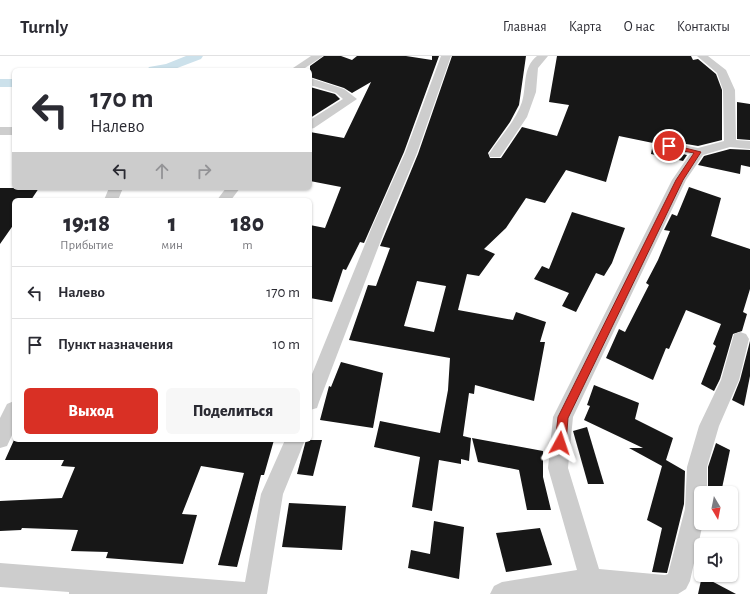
<!DOCTYPE html>
<html lang="ru">
<head>
<meta charset="utf-8">
<style>
  :root { --surface:#fff; --page:#f7f7f7; --text:#2b2b33; --muted:#7c7c81; --line:#e1e1e2; --accent:#d93025 }
  body { margin:0; font-family:"Alegreya Sans",sans-serif; background:var(--page); color:var(--text); height:100vh; display:flex; flex-direction:column; font-size:15px; white-space:nowrap }
  * { box-sizing:border-box; margin:0 }
  p { font-size:13px; color:var(--muted) }
  .icon { flex:none; width:22px; height:22px; fill:none; stroke:currentColor; stroke-width:2; stroke-linecap:round; stroke-linejoin:round }
  .map { position:relative; flex:1; overflow:hidden }
  .panel { position:absolute; left:12px; top:142px; width:300px; height:244px; display:flex; flex-direction:column; background:var(--surface); border-radius:6px; box-shadow:0 1px 3px #0004 }
  .panel>* { flex:none }
  .top-card { position:absolute; left:12px; top:12px; width:300px; height:122px; border-radius:6px; box-shadow:0 1px 3px #0004; background:#fff; color:var(--text); overflow:hidden }
  .needle { width:26px; rotate:170deg }
  .tools { position:absolute; left:694px; top:430px; display:grid; gap:8px }
  .tools a { display:grid; place-items:center; width:44px; height:44px; border-radius:6px; background:var(--surface); box-shadow:0 1px 3px #0004; font-size:20px }
  .pin { position:absolute; display:grid; place-items:center; width:34px; height:34px; color:#fff; margin:-17px; border:2px solid #fff; border-radius:50%; box-shadow:0 1px 4px #0007 }
  .me { position:absolute; width:44px; margin:-22px; rotate:5deg; stroke-linejoin:round; filter:drop-shadow(0 0 3px #0008) }
  .turn { display:flex; align-items:center; gap:14px; height:84px; padding:0 12px; font-size:18px }
  .turn .icon { width:52px; height:52px; stroke-width:2.5 }
  .turn b { display:block; font-size:28px; line-height:34px }
  .lanes { display:flex; align-items:center; height:38px; padding:0 12px; background:#0003; justify-content:center; gap:20px; direction:ltr }
  .lanes .off { opacity:.35 }
  .eta { display:flex; justify-content:space-evenly; align-items:center; height:68px; text-align:center }
  .eta b { font-size:24px; font-weight:800; line-height:28px }
  .cta { display:flex; gap:8px; margin-top:auto; padding:8px 12px }
  .cta a { flex:1; height:46px; border-radius:6px; background:var(--accent); color:#fff; font-size:16px; font-weight:800; line-height:46px; text-align:center }
  .cta a+a { background:var(--page); color:var(--text) }
  ul { padding:0; list-style:none }
  li { display:flex; align-items:center; gap:12px; height:52px; padding:0 12px; border-top:1px solid var(--line) }
  li div { flex:1 }
  li b { display:block; font-size:15px }
  li em { font-style:normal }
  header { display:flex; align-items:center; gap:24px; box-sizing:border-box; height:56px; padding:0 20px; background:var(--surface); border-bottom:1px solid var(--line) }
  header strong { font-size:19px }
  nav { display:flex; gap:22px; margin-inline-start:auto; font-size:14px }
  .map>svg:first-child { display:block }
  .lines { fill:none; stroke-linecap:round; stroke-linejoin:round }
  .canal { fill:#cce1eb; fill-rule:evenodd }
  .building { fill:#171717; fill-rule:evenodd }
  .minor { fill:#cdcdcd; fill-rule:evenodd }
  .route { fill:#d93025; stroke:#8d1f18 }
</style>
</head>
<body>
<header>
<strong>Turnly</strong>
<nav><a>Главная</a><a>Карта</a><a>О нас</a><a>Контакты</a></nav>
</header>
<div class="map">
<svg width="750" height="538" viewBox="0 0 750 538">
  <rect width="100%" height="100%" fill="#fff"/>
  <g class="lines">
    <g class="canal">
      <path d="M186,0h17l-2,3 -29,11h-25l2,-3 17,-3z"/>
      <rect x="0" y="23" width="14" height="8"/>
    </g>
  </g>
  <g class="building">
    <path d="M324,0h17l11,4 5,-4h49l26,4v-4h7l-35,96 -40,91 -4,-1 -14,28 -3,-1 -11,33 -22,-4v-73l15,3 16,-41 -31,-6v-49l34,6 27,-56 -19,11 -8,-5 -34,-11v-11z"/>
    <path d="M452,0h74l-7,49 -9,17 -22,31 2,5h11l21,-31 35,9 12,-31 -20,-3 8,-46h134l2,4 5,-1 18,15 6,16v50l-24,6 -29,-5 -5,1 -2,5 3,3 22,5 -4,6 -32,-7 2,-11 -34,-7 -13,46 -40,-12 -21,33 -19,-5 -20,30 -22,21 11,5 -16,22 -12,-2 -9,36 55,10 3,-8 30,10 -6,20h5l-11,59 -59,-16 -1,9 -5,-1 -6,43 8,2 -2,23 -8,-2v5l-22,-4 -7,51 -20,-4 8,-50 -46,-10 6,-26 60,12 8,-43 2,-32 -101,-18 19,-55 8,1 14,-38 -10,-2 38,-92zM417,225l29,5 -12,46 -30,-6z"/>
    <path d="M310,31l25,7 5,5 -30,19z"/>
    <path d="M737,46l13,2v36l-13,-1z"/>
    <path d="M730,93l20,1v17l-9,-2 -1,9 -42,-9 6,-9z"/>
    <path d="M689,131l32,11 -10,38 39,13v40l-7,23 4,2 -5,17 -9,3 -13,45 -6,12 -13,-7 15,-38 -3,-2 8,-20 -35,-14 -17,39 -3,-1 -13,32 -47,-22 13,-29 6,3 24,-47 -3,-2 12,-23 12,-29 -6,-1 8,-16 5,2z"/>
    <path d="M0,132h39l-8,12h-17v24l-14,20z"/>
    <path d="M572,156l53,16 -13,35 -8,13 -8,-3 -20,39 -14,-6 7,-13 -35,-14 8,-13 7,3z"/>
    <path d="M750,285v35l-6,30 -12,-6 8,-20z"/>
    <path d="M341,306l42,11 -10,55 -53,-8 9,-34 2,1z"/>
    <path d="M594,329l45,18 -4,16 38,19 -7,22 19,11 -1,33 -17,69 -15,-1 10,-44 -15,-8 15,-54 -33,-18h14l-59,-28 6,-14 -3,-1z"/>
    <path d="M587,371l17,57h-16l-15,-53z"/>
    <path d="M472,382l71,13v26l8,33h-24l-8,-40 -41,-8z"/>
    <path d="M14,384h260l-10,35h-3l-24,92 -19,-2 26,-92 -43,-7 -19,48 15,1 -14,49 -77,-6 2,-6 -37,-1 7,-21 -56,-2 -1,2 -21,1v-30l62,-3 13,-31 -14,-1 3,-6h-59z"/>
    <path d="M306,384h16l-9,36 -16,-2z"/>
    <path d="M716,387l14,7 -9,43h-11l-2,-1v-25z"/>
    <path d="M289,447l57,3 -4,44 -60,-3z"/>
    <path d="M434,465l30,6 -5,52 -51,-11 3,-18 19,4z"/>
    <path d="M540,472l12,37 -46,7 -10,-39z"/>
    <path d="M702,520l34,18h-38z"/>
  </g>
  <g class="lines">
    <g class="minor">
      <path d="M311,0h12l-21,14h-12z"/>
      <path d="M441,0h10l-34,97 -31,74 -67,175 -2,6 -7,2v-31l62,-152 33,-74z"/>
      <path d="M537,0h11l-10,12 -2,24 -9,25 -27,40h-10l-1,-3c11,-17 26,-32 33,-52 5,-16 0,-34 15,-46z"/>
      <path d="M697,0h11l18,14 9,20 1,50 14,1v8l-20,-2 -27,8 -17,25 -113,237 -5,51 31,101 66,6 3,-1 17,-65 2,-42 12,-41 22,-46 13,-46 6,-2 6,2 3,5 -10,41 -20,46 -12,41v26h-6v30h2l-13,58 -4,8 -8,5h-188l4,-8 8,-4 75,-12 -29,-102 5,-51 119,-237 18,-26 -25,-5 -2,-3 2,-3 4,-1 29,6 26,-7 -1,-51 -6,-17z"/>
      <path d="M310,22l34,11 13,10 -43,29 -4,1v-9l33,-21 -7,-6 -26,-8z"/>
      <rect x="0" y="71" width="14" height="8"/>
      <path d="M109,132h14l-5,12h-14z"/>
      <path d="M226,132h14l-9,12h-14z"/>
      <path d="M14,345v30l-7,15 -7,2v-30l7,-14z"/>
      <path d="M285,384h20l-22,54 -16,100h-198v-2l-69,-5v-24l245,19 16,-88z"/>
    </g>
  </g>
  <path class="route" d="M669,88l32,8 -18,28 -115,238 -2,25 -2,3 -4,2 -3,-2 -2,-3 3,-26 118,-237 18,-27 -27,-5 -1,-2z"/>
</svg>
<div class="tools">
<a><svg class="needle" viewBox="-14 -14 28 28"><path d="M0-13l5 13h-10z" fill="#e53935"/><path d="M0 13l5-13h-10z" fill="#7c7c81"/></svg></a>
<a><svg class="icon" aria-label="sound" viewBox="0 0 24 24"><path d="M4 9h4l5-4v14l-5-4H4zM17 9q2 3 0 6"/></svg></a>
</div>
<div class="pin" style="left:669px;top:90px;background:#d93025"><svg class="icon" aria-label="arrive" viewBox="0 0 24 24"><path d="M6 21V4h12l-3 4 3 4H6"/></svg></div>
<svg class="me" style="left:560px;top:387px" viewBox="-20 -20 40 40"><path d="M0-17L14 15 0 8-14 15z" fill="#d93025" stroke="#fff" stroke-width="4"/></svg>
<div class="top-card">
<div class="turn"><svg class="icon" aria-label="left" viewBox="0 0 24 24"><path d="M17 20v-9H6M10 6l-5 5 5 5"/></svg><div><b>170 m</b>Налево</div></div>
<div class="lanes"><svg class="icon" aria-label="left" viewBox="0 0 24 24"><path d="M17 20v-9H6M10 6l-5 5 5 5"/></svg><svg class="icon off" aria-label="ahead" viewBox="0 0 24 24"><path d="M12 20V5M6 11l6-6 6 6"/></svg><svg class="icon off" aria-label="right" viewBox="0 0 24 24"><path d="M7 20v-9h11M14 6l5 5-5 5"/></svg></div>
</div>
<section class="panel">
<div class="eta">
<div><b>19:18</b><p>Прибытие</p></div>
<div><b>1</b><p>мин</p></div>
<div><b>180</b><p>m</p></div>
</div>
<ul>
<li><svg class="icon" aria-label="left" viewBox="0 0 24 24"><path d="M17 20v-9H6M10 6l-5 5 5 5"/></svg><div><b>Налево</b></div><em>170 m</em></li>
<li><svg class="icon" aria-label="arrive" viewBox="0 0 24 24"><path d="M6 21V4h12l-3 4 3 4H6"/></svg><div><b>Пункт назначения</b></div><em>10 m</em></li>
</ul>
<div class="cta"><a>Выход</a><a>Поделиться</a></div>
</section>
</div>
</body>
</html>
